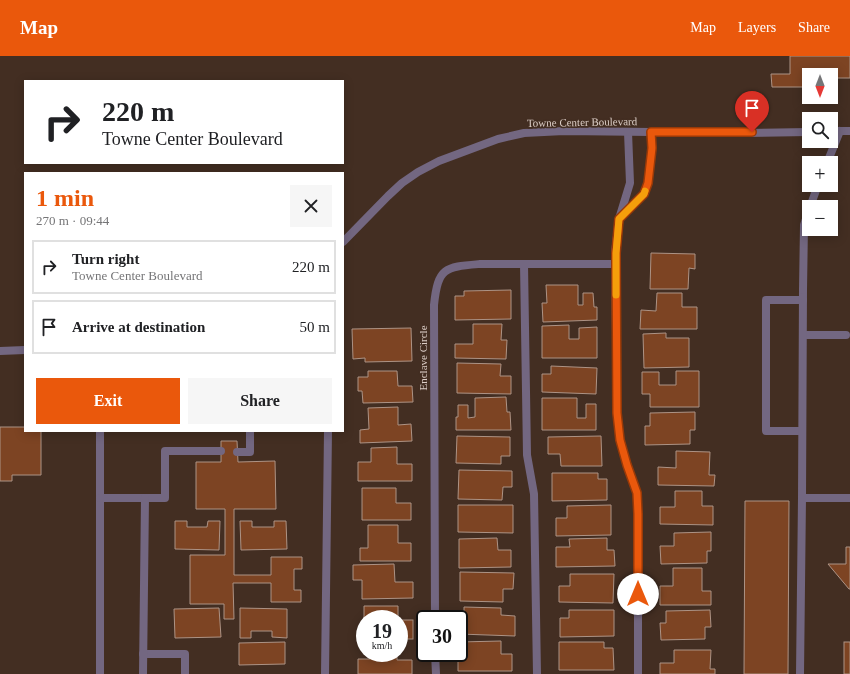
<!DOCTYPE html>
<html lang="en">
<head>
<meta charset="utf-8">
<style>
  :root { --surface:#fff; --page:#f6f6f6; --text:#202124; --muted:#757577; --line:#e0e0e0; --accent:#ea580c }
  body { margin:0; font-family:"Times New Roman",serif; background:var(--page); color:var(--text); height:100vh; display:flex; flex-direction:column; font-size:15px; white-space:nowrap }
  * { box-sizing:border-box; margin:0 }
  p { font-size:13px; color:var(--muted) }
  .icon { flex:none; width:22px; height:22px; fill:none; stroke:currentColor; stroke-width:2; stroke-linecap:round; stroke-linejoin:round }
  .map { position:relative; flex:1; overflow:hidden }
  .side { position:absolute; left:24px; top:116px; width:320px; height:260px; display:flex; flex-direction:column; background:var(--surface); border-radius:0px; box-shadow:0 2px 10px #0003 }
  .side>* { flex:none }
  .guide { position:absolute; left:24px; top:24px; width:320px; height:84px; border-radius:0px; box-shadow:0 2px 10px #0003; background:#fff; color:var(--text); overflow:hidden }
  .needle { width:26px; rotate:180deg }
  .tools { position:absolute; left:802px; top:12px; display:grid; gap:8px }
  .tools a { display:grid; place-items:center; width:36px; height:36px; border-radius:0px; background:var(--surface); box-shadow:0 2px 10px #0003; font-size:20px }
  .speed { position:absolute; left:356px; top:554px; display:flex; gap:8px; font-size:20px; font-weight:700; text-align:center }
  .speed>* { display:grid; place-content:center; width:52px; height:52px; border-radius:50%; background:var(--surface); box-shadow:0 2px 10px #0003; line-height:1 }
  .speed small { font-size:10px; font-weight:400 }
  .speed .limit { border:2px solid #111; border-radius:6px; background:#fff; color:#111 }
  .pin { position:absolute; display:grid; place-items:center; width:34px; height:34px; color:#fff; margin:-41px -17px; border-radius:50% 50% 50% 0; rotate:-45deg; box-shadow:0 0 4px #0007 }
  .pin .icon { rotate:45deg }
  .me { position:absolute; width:44px; margin:-22px; rotate:0deg; stroke-linejoin:round; filter:drop-shadow(0 0 3px #0008) }
  .turn { display:flex; align-items:center; gap:14px; height:84px; padding:0 12px; font-size:18px }
  .turn .icon { width:52px; height:52px; stroke-width:2.5 }
  .turn b { display:block; font-size:28px; line-height:34px }
  .round { display:grid; place-items:center; flex:none; width:42px; height:42px; border-radius:0px; background:var(--page) }
  .headline { display:flex; align-items:center; justify-content:space-between; height:68px; padding:0 12px }
  h1 { font-size:24px; font-weight:700; line-height:30px; color:var(--accent) }
  .button { display:flex; gap:8px; margin-top:auto; padding:8px 12px }
  .button a { flex:1; height:46px; border-radius:0px; background:var(--accent); color:#fff; font-size:16px; font-weight:700; line-height:46px; text-align:center }
  .button a+a { background:var(--page); color:var(--text) }
  ul { padding:0; list-style:none }
  li { display:flex; align-items:center; gap:12px; height:54px; margin:0 8px 6px; padding:0 4px; border:2px solid var(--line); border-radius:0px }
  li div { flex:1 }
  li b { display:block; font-size:15px }
  li em { font-style:normal }
  header { display:flex; align-items:center; gap:24px; box-sizing:border-box; height:56px; padding:0 20px; background:var(--accent); color:#fff }
  header strong { font-size:19px }
  nav { display:flex; gap:22px; margin-inline-start:auto; font-size:14px }
  .map>svg:first-child { display:block }
  .building { fill:#7d4423; stroke:#ad9385 }
  .lines { fill:none; stroke-linecap:round; stroke-linejoin:round }
  .service { stroke:#736781; stroke-width:8 }
  .minor { stroke:#736781; stroke-width:8 }
  .route-casing { stroke:#983908; stroke-width:10 }
  .route { stroke:#ea580c; stroke-width:7 }
  .slow { stroke:#f59e0b; stroke-width:7 }
  .labels { text-anchor:middle; dominant-baseline:central; stroke-width:3.5; stroke-linejoin:round; paint-order:stroke }
  .street-label { font-size:11px; fill:#dccec7; stroke:#432e22 }
</style>
</head>
<body>
<header>
<strong>Map</strong>
<nav><a>Map</a><a>Layers</a><a>Share</a></nav>
</header>
<div class="map">
<svg width="850" height="618" viewBox="0 0 850 618">
  <rect width="100%" height="100%" fill="#432e22"/>
  <g class="building">
    <path d="M790,0h60v22h-18v9h-1v-12h-22v12h-37l-1,-13h19z"/>
    <path d="M651,197l44,1v15l-6,-1 -1,21h-38z"/>
    <path d="M546,229h32v20h5v-12h10l1,14h3v13l-54,2 -1,-19h5z"/>
    <path d="M511,234v29l-56,1v-24h9v-5z"/>
    <path d="M657,237h25v14h15v22h-57l1,-19 15,1z"/>
    <path d="M473,268h29l-1,16h6l-1,19 -51,-1v-14h18z"/>
    <path d="M569,269v14h10v-11l18,-1v31h-55v-32z"/>
    <path d="M411,272l1,33 -47,1v-4l-12,1 -1,-30z"/>
    <path d="M666,277v5h23v29l-45,1 -1,-34z"/>
    <path d="M457,307l44,1 -1,12h11v18l-54,-1z"/>
    <path d="M551,310l46,2 -1,26 -54,-2v-18h9z"/>
    <path d="M368,315h29l1,15h14l1,16 -50,1 -1,-12h-4v-14h10z"/>
    <path d="M676,315h23v36h-49v-13h-8v-22h17v13h17z"/>
    <path d="M506,341l1,15h3l1,18h-55v-13h2v-12h10v13l7,-1v-19z"/>
    <path d="M542,342h35v20h9v-14h10v26h-54z"/>
    <path d="M398,351v18l13,-1 1,17 -52,2v-13l9,-1 -1,-21z"/>
    <path d="M695,356v18h-5v14l-45,1v-19h5v-13z"/>
    <path d="M0,371h25v4h16v44h-29v6h-12z"/>
    <path d="M457,380l53,1v19h-9v8l-45,-1z"/>
    <path d="M601,380l1,30h-41l-1,-12h-12v-17z"/>
    <path d="M221,385h16l1,21 37,-1 1,48h-42v66h37v-18h31v12h-8v21h7v12h-30v-19h-38l1,36h-10v-15h-34v-49h35v-46h-29v-47h25z"/>
    <path d="M397,391v17h15v17h-54v-19h13v-14z"/>
    <path d="M676,395l34,1 -1,23h6l-1,11 -56,-1v-18l18,1z"/>
    <path d="M459,414l53,1v16h-9l-1,13 -44,-1z"/>
    <path d="M552,417h46v6h9v21l-55,1z"/>
    <path d="M362,432h34v15h15v17h-49z"/>
    <path d="M675,435h27v15h11v19l-53,-1v-17h15z"/>
    <path d="M745,445h44l-1,173h-44z"/>
    <path d="M458,449h55v28l-55,-1z"/>
    <path d="M611,449v30l-55,1v-18h11v-12z"/>
    <path d="M175,465h12v6h20l1,-6h12l-1,29 -44,-1z"/>
    <path d="M240,465h12v6h22v-6h12l1,28 -46,1z"/>
    <path d="M368,469h30v18h13v18h-51v-13h8z"/>
    <path d="M711,476v19h-4v12l-46,1 -1,-18h14v-13z"/>
    <path d="M497,482l1,12h13v17l-52,1v-29z"/>
    <path d="M607,482v12h7l1,16 -59,1v-20h14l-1,-8z"/>
    <path d="M846,491h4v42h-1l-21,-25h18z"/>
    <path d="M394,508l1,18h18v16l-51,1v-19h-9v-15z"/>
    <path d="M673,512h29v23h9v14h-51v-19h13z"/>
    <path d="M460,516l54,1 -1,16h-10v13l-43,-1z"/>
    <path d="M570,518h44l-1,29 -54,-1v-16h11z"/>
    <path d="M364,550h34v13h-33v19h-1z"/>
    <path d="M464,551l37,1v7l14,1v20l-56,-2v-15h-1v-2h6z"/>
    <path d="M219,552l2,29 -46,1 -1,-29z"/>
    <path d="M240,552l47,1v29l-15,-1v-6h-21v7h-11z"/>
    <path d="M569,554h45v26l-54,1v-19h9z"/>
    <path d="M710,554l1,17h-6v12l-44,1 -1,-17h6v-12z"/>
    <rect x="399" y="564" width="14" height="19"/>
    <path d="M501,585v13h11v17h-54v-18h1v-11z"/>
    <path d="M285,586v22l-46,1v-22z"/>
    <path d="M559,586h45v6h9l1,22h-55z"/>
    <rect x="844" y="586" width="6" height="32"/>
    <path d="M674,594h37l-1,19h5v5h-55v-11h14z"/>
    <path d="M370,597h27v7h15v14h-54v-15h12z"/>
  </g>
  <g class="lines">
    <g class="service">
      <path d="M524,208l3,191 7,39 3,180"/>
      <path d="M803,279h43"/>
      <path d="M100,375v243"/>
      <path d="M802,375h-36v-131h37"/>
      <path d="M237,396h13v-21"/>
      <path d="M100,442h65v-47h56"/>
      <path d="M802,442l1,-208"/>
      <path d="M143,598h42v20"/>
      <path d="M143,618l2,-176"/>
      <path d="M325,618l3,-243"/>
      <path d="M800,618l2,-176h48"/>
    </g>
    <g class="minor">
      <path d="M831,75h19"/>
      <path d="M628,76l2,51 -11,36 25,-25 4,-11 4,-35 -1,-16"/>
      <path d="M827,107l13,-32"/>
      <path d="M810,151l8,-22"/>
      <path d="M619,163l-4,34 2,160 3,27 7,25 10,28 1,21v160"/>
      <path d="M343,186l45,-46 14,-13 16,-11 21,-11 59,-22 26,-6 40,-2 174,2 71,-1"/>
      <path d="M803,234l1,-65 5,-15"/>
      <path d="M0,295l25,-1"/>
      <path d="M435,563l-1,-314c4,-38 11,-38 46,-41h135"/>
      <path d="M435,597l1,21"/>
    </g>
  </g>
  <g class="lines">
    <defs>
      <path id="route" d="M638,538v-80l-1,-21 -10,-28 -7,-25 -3,-27 -1,-160 3,-34 25,-25 4,-11 4,-35 -1,-16h101"/>
    </defs>
    <use href="#route" class="route-casing"/>
    <use href="#route" class="route"/>
    <path class="slow" d="M616,239v-42l3,-34 25,-25 1,-3"/>
  </g>
  <g class="labels">
    <g class="street-label">
      <text transform="translate(582 66) rotate(-1)">Towne Center Boulevard</text>
      <text transform="translate(423 302) rotate(-90)">Enclave Circle</text>
    </g>
  </g>
</svg>
<div class="tools">
<a><svg class="needle" viewBox="-14 -14 28 28"><path d="M0-13l5 13h-10z" fill="#e53935"/><path d="M0 13l5-13h-10z" fill="#757577"/></svg></a>
<a><svg class="icon" aria-label="search" viewBox="0 0 24 24"><circle cx="10" cy="10" r="6"/><path d="M15 15l6 6"/></svg></a>
<a>+</a>
<a>−</a>
</div>
<div class="speed"><div>19<small>km/h</small></div><div class="limit">30</div></div>
<div class="pin" style="left:752px;top:76px;background:#d93025"><svg class="icon" aria-label="arrive" viewBox="0 0 24 24"><path d="M6 21V4h12l-3 4 3 4H6"/></svg></div>
<svg class="me" style="left:638px;top:538px" viewBox="-20 -20 40 40"><circle r="19" fill="#fff"/><path d="M0-13L10 11 0 6-10 11z" fill="#ea580c"/></svg>
<div class="guide">
<div class="turn"><svg class="icon" aria-label="right" viewBox="0 0 24 24"><path d="M7 20v-9h11M14 6l5 5-5 5"/></svg><div><b>220 m</b>Towne Center Boulevard</div></div>
</div>
<section class="side">
<div class="headline"><div><h1>1 min</h1><p>270 m · 09:44</p></div><a class="round"><svg class="icon" aria-label="close" viewBox="0 0 24 24"><path d="M6 6l12 12M18 6L6 18"/></svg></a></div>
<ul>
<li><svg class="icon" aria-label="right" viewBox="0 0 24 24"><path d="M7 20v-9h11M14 6l5 5-5 5"/></svg><div><b>Turn right</b><p>Towne Center Boulevard</p></div><em>220 m</em></li>
<li><svg class="icon" aria-label="arrive" viewBox="0 0 24 24"><path d="M6 21V4h12l-3 4 3 4H6"/></svg><div><b>Arrive at destination</b></div><em>50 m</em></li>
</ul>
<div class="button"><a>Exit</a><a>Share</a></div>
</section>
</div>
</body>
</html>
